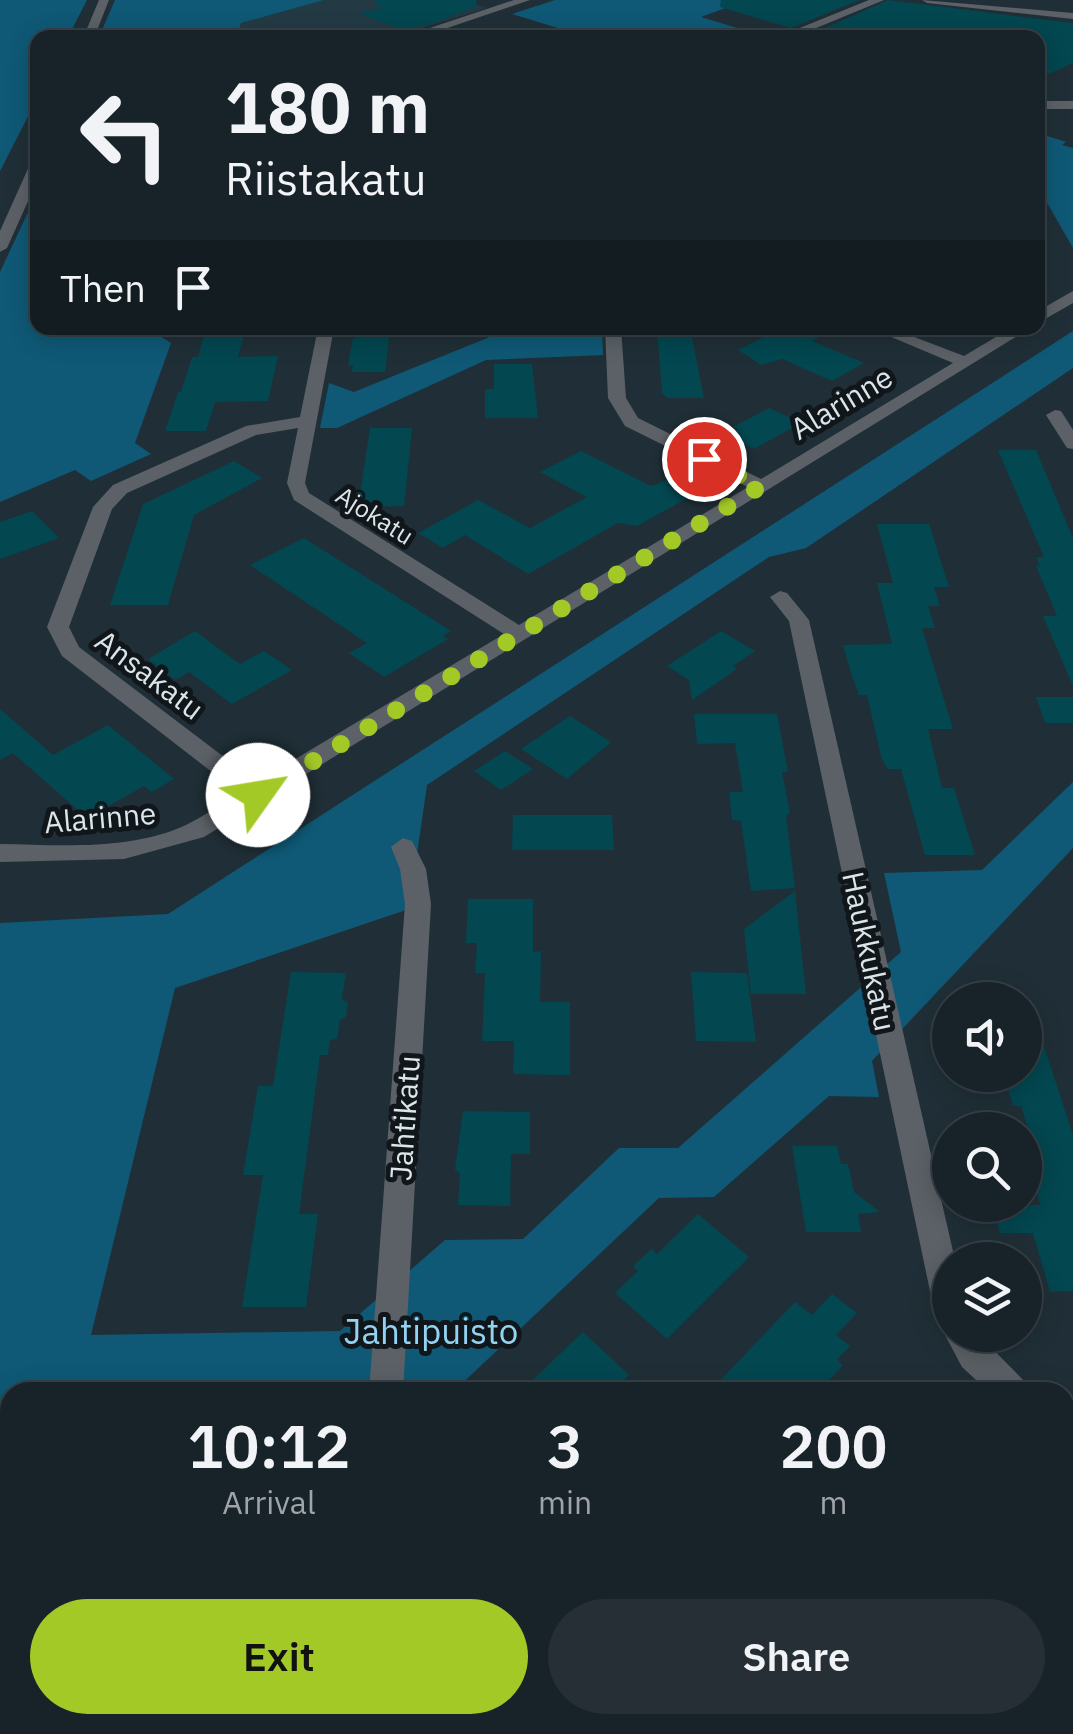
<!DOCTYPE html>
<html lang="en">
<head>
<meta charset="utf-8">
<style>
  :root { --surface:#182329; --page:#252f35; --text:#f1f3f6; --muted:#9fa4a8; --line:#364046; --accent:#a3c927 }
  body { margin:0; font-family:"IBM Plex Sans",sans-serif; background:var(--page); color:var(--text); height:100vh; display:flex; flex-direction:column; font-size:38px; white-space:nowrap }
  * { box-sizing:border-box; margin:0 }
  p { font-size:32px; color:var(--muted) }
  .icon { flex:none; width:55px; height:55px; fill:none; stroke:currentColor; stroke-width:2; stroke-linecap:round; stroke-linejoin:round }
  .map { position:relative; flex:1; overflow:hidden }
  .sheet { position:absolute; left:0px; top:1382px; width:1075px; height:352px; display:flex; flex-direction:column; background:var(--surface); border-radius:30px 30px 0 0; box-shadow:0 5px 25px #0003,0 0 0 2px var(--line) }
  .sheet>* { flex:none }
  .top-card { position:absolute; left:30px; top:30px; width:1015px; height:305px; border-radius:20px; box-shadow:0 5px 25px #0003,0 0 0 2px var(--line); background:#182329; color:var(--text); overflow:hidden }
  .tools { position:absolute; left:932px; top:982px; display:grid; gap:20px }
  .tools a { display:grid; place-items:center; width:110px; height:110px; border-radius:50%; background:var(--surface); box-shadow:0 5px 25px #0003,0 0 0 2px var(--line); font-size:50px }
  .pin { position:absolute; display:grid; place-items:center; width:85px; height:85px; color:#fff; margin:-42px; border:5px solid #fff; border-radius:50%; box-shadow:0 2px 10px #0007 }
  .me { position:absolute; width:110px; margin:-55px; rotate:58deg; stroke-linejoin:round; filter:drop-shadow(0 0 8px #0008) }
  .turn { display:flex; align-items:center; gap:35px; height:210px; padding:0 30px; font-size:45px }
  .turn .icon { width:130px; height:130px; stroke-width:2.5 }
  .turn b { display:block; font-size:70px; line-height:85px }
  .then { display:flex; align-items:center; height:95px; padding:0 30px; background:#0003; gap:20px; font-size:38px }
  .eta { display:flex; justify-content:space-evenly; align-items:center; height:170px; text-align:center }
  .eta b { font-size:60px; font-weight:600; line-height:70px }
  .cta { display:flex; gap:20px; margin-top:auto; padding:20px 30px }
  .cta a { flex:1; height:115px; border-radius:60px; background:var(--accent); color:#111; font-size:40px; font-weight:600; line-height:115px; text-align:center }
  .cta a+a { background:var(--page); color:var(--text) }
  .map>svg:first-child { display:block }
  .built { fill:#233a45 }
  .green { fill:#0f5976 }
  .building { fill:#034750 }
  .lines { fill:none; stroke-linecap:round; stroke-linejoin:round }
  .minor { fill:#5c6167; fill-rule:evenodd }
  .route { stroke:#a3c927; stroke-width:18; stroke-dasharray:0 32.4 }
  .labels { text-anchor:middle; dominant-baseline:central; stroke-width:10; stroke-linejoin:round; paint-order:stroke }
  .far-street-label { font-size:25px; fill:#dbe5ea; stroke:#10161a }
  .street-label { font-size:30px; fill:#dbe5ea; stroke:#10161a }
  .near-park-label { font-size:35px; fill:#92d3f3; stroke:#10161a }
</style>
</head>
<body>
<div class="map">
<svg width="1073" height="1734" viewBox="0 0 1073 1734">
  <rect width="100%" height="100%" fill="#202f37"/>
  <path class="built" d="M324,0h137l26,8 -95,29 -155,1 3,-15z"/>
  <g class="green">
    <path d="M0,0h87l-19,37 -30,1 -1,61 -37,72z"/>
    <path d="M115,0h209l-83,23 -4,14h-138z"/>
    <path d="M555,0h192l-46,17 59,18 -173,2 -75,-23z"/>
    <path d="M1038,133l28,9 -4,3 11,3v100l-35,-61z"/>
    <path d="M37,193l1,135h119l-2,5 16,10 -36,100 16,11 -60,27 -16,-11 -75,32v-230z"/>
    <path d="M512,328h90l1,27 -117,5 -149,68h-17l9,-45 25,9z"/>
    <path d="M1073,331v37l-267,180 -37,9 -342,228 -18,124 -234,79 -84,347 249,-4 105,-91 78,-1 96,-91h59l223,-196 -17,-79 98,-3 91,-88v66l-201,213 7,36 -50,-1 -115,101 -55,1 -206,194h-443v333h27l-10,9h-27v-811l168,-9z"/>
  </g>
  <g class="building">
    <path d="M376,0h100l1,6 -46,18 -30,5 -42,-15 24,-7 -8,-3z"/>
    <path d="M721,0h138l-68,28 -71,-21z"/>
    <path d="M888,0l185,23v40l-35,16v-41h-212l-14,-4z"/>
    <path d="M206,328h40l-8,29 40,-1 -10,45 -53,1 -9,29h-41l13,-39h3l11,-35h6z"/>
    <path d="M657,328h33l14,70h-37l-5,-5z"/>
    <path d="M782,328h55l-25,13 52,22 -32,18 -50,-22 -21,6 -23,-15z"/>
    <path d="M359,330h31l-5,42h-33l1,-7h-5l5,-27h4z"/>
    <path d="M494,364h38l6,54h-53v-29h9z"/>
    <path d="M769,408l32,15 -47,26 -27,-14 11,-6 -5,-2z"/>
    <path d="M370,428h42l-8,78 -46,1z"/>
    <path d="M998,450h38l37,88v148l-30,-70h14l-21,-50h4l-4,-9h8z"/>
    <path d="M581,451l70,35 15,-6 27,15 -56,31 -19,-3 -90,51 -63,-39 -22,13 -25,-15 60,-33 52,28 57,-31 -47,-25z"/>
    <path d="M234,461l28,17 -68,37 -26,90h-58l33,-101z"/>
    <path d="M32,511l27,27 -59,21v-37z"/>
    <path d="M877,524h52l20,63h-15l6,19h-12l7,22h-13l31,101h-25l14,59h12l21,67h-50l-24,-86h-13l-6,-9 -15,-65h-8l-9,-25 -7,-25 49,-1 -15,-61h16z"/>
    <path d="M304,538l147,93 -8,5 5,3 -64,38 -35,-24 18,-10 -117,-78z"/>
    <path d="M195,631l45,33 24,-13 28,19 -60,34 -43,-32 -14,8 -27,-21z"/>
    <path d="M721,631l34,20 -22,15 4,3 -45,31 -3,-20 -22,-14z"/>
    <path d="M1036,697h37v26h-28z"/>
    <path d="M0,709l53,46 55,-30 66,54 -22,13 -8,-6 -57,32 -74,-65 -13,7z"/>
    <path d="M694,714h83l11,58h-6l8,41 -4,3 9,72 -44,3 -10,-70 -9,-1 -3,-28h14l-8,-49 -38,1z"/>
    <path d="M570,716l41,26 -44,37 -46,-30z"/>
    <path d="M505,751l28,18 -32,21 -27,-19z"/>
    <path d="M513,815h99l2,35h-102z"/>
    <path d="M795,891l11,103h-55l-7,-65z"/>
    <path d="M468,899h65v53l8,-1 -1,51h30v73l-57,-1 1,-33h-32l3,-68h-10l2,-30h-11z"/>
    <path d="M291,972l55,1 -4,26 6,4 -2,14 -6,3 -3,19 -7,1 -2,15h-8l-21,159h19l-12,93h-64l21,-132h-20l15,-89h15z"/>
    <path d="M691,972l56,1 9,69 -60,-1z"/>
    <path d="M1030,1003l43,132v156l-23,1 -17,-59h-33l-8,-28h48l-8,-32h10l-21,-67h-8l-9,-31h21v-71z"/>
    <path d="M463,1111l67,1v42h-19l-1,52 -52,-1 2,-32 -5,-3z"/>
    <path d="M792,1146h45l4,18h7l6,28 26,20 -22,2 3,18h-55z"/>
    <path d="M698,1214l51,43 -82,82 -52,-46 23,-22 -5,-5 18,-17 6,5z"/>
    <path d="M832,1294l25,19 -21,22 14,11 -13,14 6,5 -24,27h-110l86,-90 17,13z"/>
    <path d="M583,1332l46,43 -18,17h-91z"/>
  </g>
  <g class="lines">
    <g class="minor">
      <path d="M99,0h10l-15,38h-11z"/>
      <path d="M514,0h16l-112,38h-18z"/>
      <path d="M869,0h15l-92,38h-17z"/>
      <path d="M922,0l151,13v6l-146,-16z"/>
      <rect x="1038" y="101" width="35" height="8"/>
      <path d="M38,158v21l-31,69 -7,4v-21l31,-69z"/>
      <path d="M1073,291v12l-35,20v-12z"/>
      <path d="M318,328h16l-29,155 4,10 210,132 229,-138 -123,-61 -17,-28 -3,-70h16l5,70 12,20 123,61 192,-116 -83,-35h21l73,28 47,-28h19l-826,509 -80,22 -124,3v-18c60,1 130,7 186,-19 18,-9 36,-21 53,-32l-177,-137 -15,-29 46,-120 20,-22 133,-59 54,-9zM298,428l-11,55 7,17 210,134 -247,148 -178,-135 -10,-20 43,-118 15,-16 129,-58z"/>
      <path d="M1055,410l6,1 12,19v19l-6,-1 -21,-33z"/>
      <path d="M780,591l7,2 22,27 146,640h-5v75h29l45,46 5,11h-40l-27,-25 -17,-32 4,-10 -10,-4 -5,-11 -145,-689 -19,-24z"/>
      <path d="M403,838l9,3 14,28 5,35 -28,488h-34l36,-488 -5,-35 -9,-22z"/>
      <path d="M1065,1412l8,3v36l-8,-3z"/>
      <path d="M342,1725h40l-1,9h-40z"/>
    </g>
  </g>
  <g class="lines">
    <path class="route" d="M258,795l503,-309 -57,-27"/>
  </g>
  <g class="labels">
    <g class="far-street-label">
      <text transform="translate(375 515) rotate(32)">Ajokatu</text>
    </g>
    <g class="street-label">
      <text transform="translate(841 402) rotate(-31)">Alarinne</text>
      <text transform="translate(150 674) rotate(37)">Ansakatu</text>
      <text transform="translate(100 817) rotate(-5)">Alarinne</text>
      <text transform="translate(870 951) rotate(78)">Haukkukatu</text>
      <text transform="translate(404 1118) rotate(-86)">Jahtikatu</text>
    </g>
    <g class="near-park-label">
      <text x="431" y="1331">Jahtipuisto</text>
    </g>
  </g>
</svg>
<div class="tools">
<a><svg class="icon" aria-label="sound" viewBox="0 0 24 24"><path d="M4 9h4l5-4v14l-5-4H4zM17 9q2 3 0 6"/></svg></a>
<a><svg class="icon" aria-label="search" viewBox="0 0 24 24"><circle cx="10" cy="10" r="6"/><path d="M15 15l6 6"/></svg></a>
<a><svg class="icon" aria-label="layers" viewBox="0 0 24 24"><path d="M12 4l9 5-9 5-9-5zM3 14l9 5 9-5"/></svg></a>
</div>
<div class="pin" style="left:704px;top:459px;background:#d93025"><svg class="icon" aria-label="arrive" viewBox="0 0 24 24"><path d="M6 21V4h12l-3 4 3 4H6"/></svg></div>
<svg class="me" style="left:258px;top:795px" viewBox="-20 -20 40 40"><circle r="19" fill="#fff"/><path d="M0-13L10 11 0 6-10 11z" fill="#a3c927"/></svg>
<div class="top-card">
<div class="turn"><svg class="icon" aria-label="left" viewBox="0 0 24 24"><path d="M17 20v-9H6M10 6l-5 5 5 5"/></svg><div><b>180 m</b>Riistakatu</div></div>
<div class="then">Then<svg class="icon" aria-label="arrive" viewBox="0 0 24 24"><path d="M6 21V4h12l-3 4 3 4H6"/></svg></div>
</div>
<section class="sheet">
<div class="eta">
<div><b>10:12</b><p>Arrival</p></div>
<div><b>3</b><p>min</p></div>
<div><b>200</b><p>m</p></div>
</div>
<div class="cta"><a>Exit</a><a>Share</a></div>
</section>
</div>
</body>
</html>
